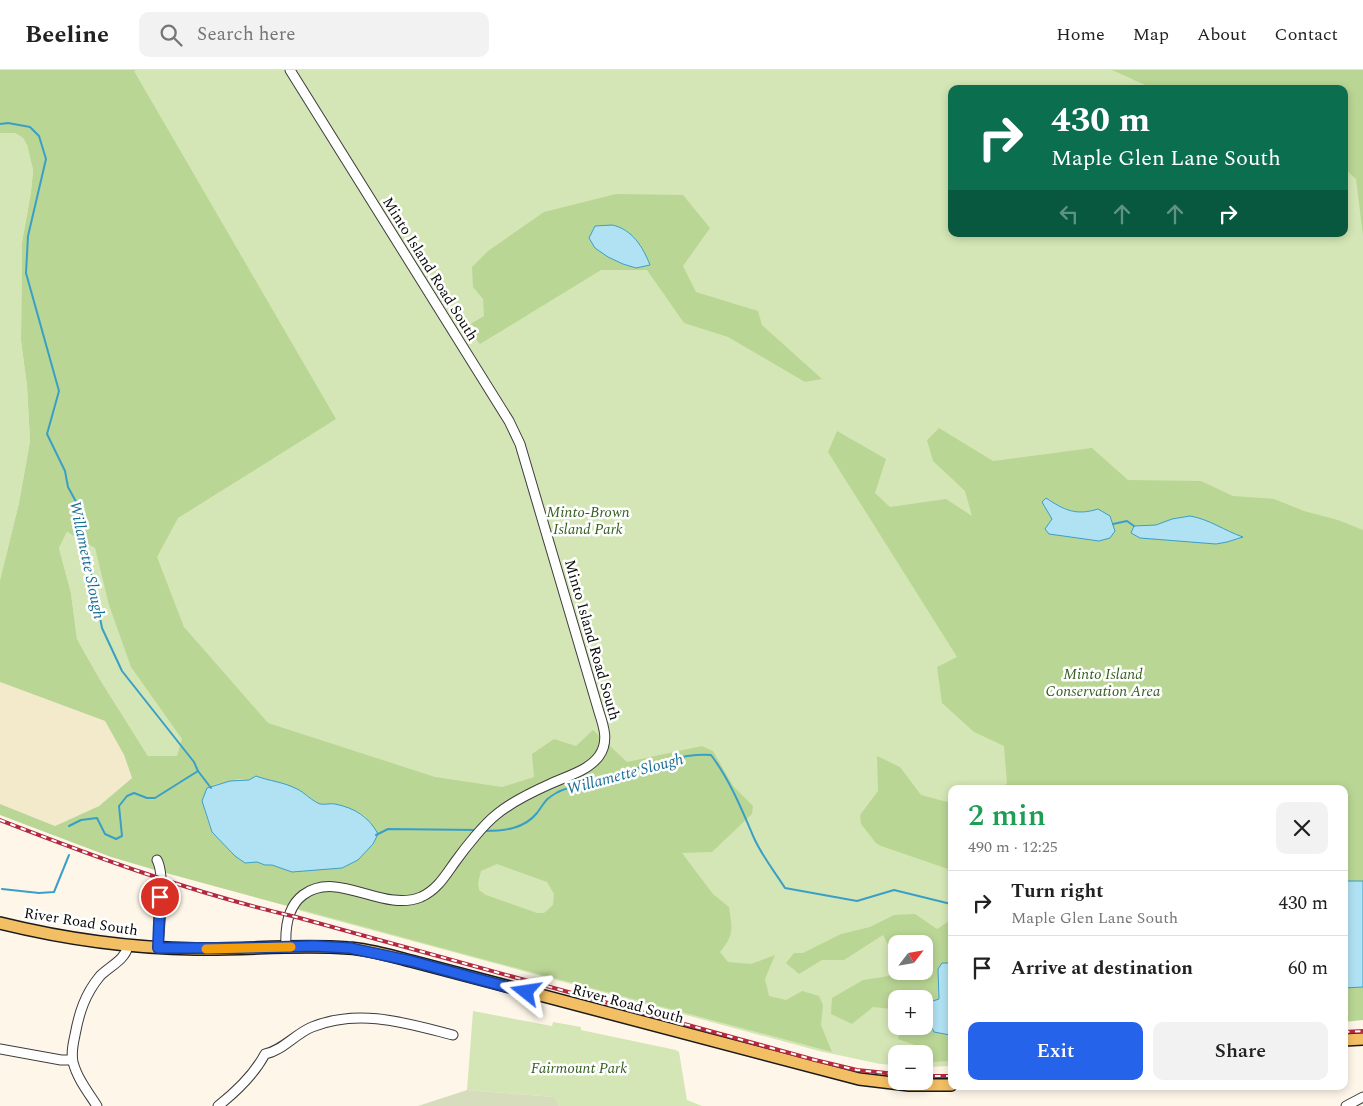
<!DOCTYPE html>
<html lang="en">
<head>
<meta charset="utf-8">
<style>
  :root { --surface:#fff; --page:#f2f2f2; --text:#222; --muted:#767676; --line:#e0e0e0; --accent:#2563eb }
  body { margin:0; font-family:Spectral,serif; background:var(--page); color:var(--text); height:100vh; display:flex; flex-direction:column; font-size:19px; white-space:nowrap }
  * { box-sizing:border-box; margin:0 }
  p { font-size:16px; color:var(--muted) }
  .icon { flex:none; width:28px; height:28px; fill:none; stroke:currentColor; stroke-width:2; stroke-linecap:round; stroke-linejoin:round }
  .map { position:relative; flex:1; overflow:hidden }
  .details { position:absolute; left:948px; top:715px; width:400px; height:305px; display:flex; flex-direction:column; background:var(--surface); border-radius:10px; box-shadow:0 2px 8px #0003 }
  .details>* { flex:none }
  .hud { position:absolute; left:948px; top:15px; width:400px; height:152px; border-radius:10px; box-shadow:0 2px 8px #0003; background:#0b6e4f; color:#fff; overflow:hidden }
  .needle { width:32px; rotate:59deg }
  .tools { position:absolute; left:888px; top:865px; display:grid; gap:10px }
  .tools a { display:grid; place-items:center; width:45px; height:45px; border-radius:10px; background:var(--surface); box-shadow:0 2px 8px #0003; font-size:25px }
  .pin { position:absolute; display:grid; place-items:center; width:42px; height:42px; color:#fff; margin:-21px; border:2px solid #fff; border-radius:50%; box-shadow:0 1px 5px #0007 }
  .me { position:absolute; width:55px; margin:-28px; rotate:285deg; stroke-linejoin:round; filter:drop-shadow(0 0 4px #0008) }
  .turn { display:flex; align-items:center; gap:18px; height:105px; padding:0 20px; font-size:22px }
  .turn .icon { width:65px; height:65px; stroke-width:2.5 }
  .turn b { display:block; font-size:35px; line-height:42px }
  .lanes { display:flex; align-items:center; height:48px; padding:0 20px; background:#0003; justify-content:center; gap:25px; direction:ltr }
  .lanes .off { opacity:.35 }
  .round { display:grid; place-items:center; flex:none; width:52px; height:52px; border-radius:10px; background:var(--page) }
  .summary { display:flex; align-items:center; justify-content:space-between; height:85px; padding:0 20px }
  h1 { font-size:30px; font-weight:600; line-height:38px; color:#1e9e55 }
  .action { display:flex; gap:10px; margin-top:auto; padding:10px 20px }
  .action a { flex:1; height:58px; border-radius:10px; background:var(--accent); color:#fff; font-size:20px; font-weight:600; line-height:58px; text-align:center }
  .action a+a { background:var(--page); color:var(--text) }
  ul { padding:0; list-style:none }
  li { display:flex; align-items:center; gap:15px; height:65px; padding:0 20px; border-top:1px solid var(--line) }
  li div { flex:1 }
  li b { display:block; font-size:19px }
  li em { font-style:normal }
  header { display:flex; align-items:center; gap:30px; box-sizing:border-box; height:70px; padding:0 25px; background:var(--surface); border-bottom:1px solid var(--line) }
  header strong { font-size:24px }
  nav { display:flex; gap:28px; margin-inline-start:auto; font-size:18px }
  .search { width:350px; height:45px; background:var(--page); display:flex; align-items:center; gap:12px; box-sizing:border-box; padding:0 18px; border-radius:10px; color:var(--muted); font-size:19px }
  .map>svg:first-child { display:block }
  .farmland { fill:#f2eacb }
  .green { fill:#d4e6b5; fill-rule:evenodd }
  .forest { fill:#bad695; fill-rule:evenodd }
  .cemetery { fill:#d6ddbc }
  .water { fill:#b0e2f3; stroke:#3a9fc7 }
  .lines { fill:none; stroke-linecap:round; stroke-linejoin:round }
  .stream { stroke:#3a9fc7; stroke-width:2 }
  .minor-casing { stroke:#3d3d3d; stroke-width:11 }
  .major-casing { stroke:#1b1b1b; stroke-width:14 }
  .minor { stroke:#fff; stroke-width:9 }
  .major { stroke:#f3bf64; stroke-width:11 }
  .rail-casing { stroke:#b32940; stroke-width:4 }
  .rail { stroke:#fff; stroke-width:2; stroke-dasharray:5.5; stroke-linecap:butt }
  .route-casing { stroke:#184099; stroke-width:12 }
  .route { stroke:#2563eb; stroke-width:9 }
  .slow { stroke:#f59e0b; stroke-width:9 }
  .labels { text-anchor:middle; dominant-baseline:central; stroke-width:5; stroke-linejoin:round; paint-order:stroke }
  .street-label { font-size:15px; fill:#0a0a0a; stroke:#fff }
  .park-label { font-size:15px; font-style:italic; fill:#335e1f; stroke:#fff }
  .water-label { font-size:16px; font-style:italic; fill:#1a6e95; stroke:#fff }
</style>
</head>
<body>
<header>
<strong>Beeline</strong>
<div class="search"><svg class="icon" aria-label="search" viewBox="0 0 24 24"><circle cx="10" cy="10" r="6"/><path d="M15 15l6 6"/></svg>Search here</div>
<nav><a>Home</a><a>Map</a><a>About</a><a>Contact</a></nav>
</header>
<div class="map">
<svg width="1363" height="1036" viewBox="0 0 1363 1036">
  <rect width="100%" height="100%" fill="#fef7e9"/>
  <path class="farmland" d="M0,612l105,39 19,34 8,23 -33,28 -44,20 -55,-22z"/>
  <g class="green">
    <path d="M0,0h1363v811h-19v-92h-393v174h-9l-18,41v-5h-28v27h28v-13l26,22 1,-1v32l-27,1v-13h-28v11l-16,-1 -61,-13 -518,-140 -35,-15 -108,-140h-10l-49,-78 -22,-39 -6,-46 -12,-45 8,-16 18,9 -39,-383zM951,19h393v145h-393zM896,874h28v27h-28z"/>
    <path d="M0,63h15l8,5 4,7 6,25 -2,22 -9,50 -1,99 6,45 3,55 -11,62 -19,77z"/>
    <path d="M473,941l79,15 1,-4 28,5v3l95,20 3,2 8,48 15,6h-143l-6,-9 -86,-7z"/>
  </g>
  <g class="forest">
    <path d="M0,0h137l-3,1 202,348 -158,99 -21,39 27,70 84,96 167,54 67,10 32,-10 -2,-23 22,-15 22,7 17,-16 34,32 75,-16 11,5 20,35 20,20 -1,8 -40,38 -30,1 31,41 16,13c3,21 6,27 -9,45l8,10 23,2 24,-9 -10,24 4,17 17,4 16,-9 17,5 4,9 -2,20 11,27 -342,-91 -335,-91 -44,-13 -111,-42v-11l55,22 44,-20 33,-28 -8,-23 -19,-34 -105,-39v-102l19,-77 11,-62 -3,-55 -6,-45 1,-99 9,-50 2,-22 -6,-25 -4,-7 -8,-5h-15zM67,462l28,16 14,57 22,62 51,72 -5,17h-29l-49,-78 -22,-39 -6,-46 -12,-45zM256,706l51,19 12,9h14l25,8 7,4 3,6 5,4v18l-15,16 -16,8 -50,4 -20,-7h-7l-8,-3 -12,1 -10,-7 -23,-24 -8,-22 9,-25 26,-6 10,1zM497,794l50,18 7,12 -1,11 -9,8h-7l-51,-18 -7,-5 -1,-7 3,-12z"/>
    <path d="M1112,0h251v166l-7,-57 -12,-11v-79h-190z"/>
    <path d="M616,124l67,1 27,33 -27,38 13,26 62,19 4,14 60,54 -17,3 -77,-45 -44,-14 -37,-53h-46l-121,74 -12,-14 4,-7 12,-7 -1,-17 -10,-12 -1,-20 16,-16 56,-39z"/>
    <path d="M939,358l54,33 99,-13 36,32 73,1 32,15 41,3 30,12 34,9 25,10v351h-19v-92h-349l12,-5 -3,-38 -30,-14 -32,-29 -5,-36 20,-10 -129,-205 9,-21 49,28 -11,34 15,14 56,-8 26,17 -7,-25 -32,-30 -6,-21z"/>
    <path d="M877,686l23,11 21,28 30,8v67l-70,-24 -5,-3 -15,-19 -1,-9 18,-24z"/>
    <path d="M915,844l22,15 14,-9v43h-9l-4,6 1,30 -15,5v-5h-28v16l-4,-6 -19,-2 -21,17 -21,-10 1,-16 31,-18 26,-4 3,-23 -9,-18 -39,25h-22l-23,14 -13,-11 8,-10h9l38,-19 29,-7 24,-12zM896,874h28v27h-28z"/>
    <path d="M1363,917v33l-19,2v-34z"/>
    <path d="M924,943l26,22 1,-1v27l-19,1 -17,-17 -17,-6 3,-13h23z"/>
  </g>
  <path class="cemetery" d="M467,1020l87,7 5,9h-141z"/>
  <g class="water">
    <path d="M612,155c20,4 31,22 38,40l-14,3 -13,-4 -15,-7 -13,-9 -6,-10 6,-12z"/>
    <path d="M1046,428c18,12 30,18 52,11l12,7 5,15 -5,7 -11,3 -50,-7 -4,-5 7,-10 -10,-17z"/>
    <path d="M1190,446c19,3 35,15 53,21l-16,5 -11,2 -76,-6 -9,-5 3,-7 22,-1 16,-6z"/>
    <path d="M256,706c13,5 28,6 41,13 7,3 15,12 23,15 5,1 10,-1 15,0 20,4 34,13 43,30l-5,10 -15,16 -16,8 -50,4 -20,-7h-7l-8,-3 -12,1 -10,-7 -23,-24 -10,-31 5,-13 23,-7 19,-1z"/>
    <path d="M1344,811h19v106l-19,1z"/>
    <path d="M942,893h9l-1,72 -16,-3 -9,-19h-1v-9l15,-5 -1,-30z"/>
  </g>
  <g class="lines">
    <g class="stream">
      <path d="M0,54l8,-1 22,4 9,9 7,23 -18,77 -2,37 33,118 -12,43 18,37 3,16 12,22 -1,17 6,14 17,88 20,43 72,91 4,9"/>
      <path d="M1113,454l14,-3 7,5"/>
      <path d="M69,756l12,-6 16,-2 8,16 11,5 6,-3 -3,-30 8,-10 7,-3 13,5h8l43,-27 13,17"/>
      <path d="M484,761c20,0 40,-2 53,-18 9,-12 7,-13 21,-21 12,-6 28,-8 41,-12 31,-9 81,-28 112,-25 19,25 31,55 43,83 8,18 21,34 31,50l72,13 37,-11 57,14"/>
      <path d="M376,765l12,-6 89,1"/>
      <path d="M2,819l37,4 15,-1 15,-37"/>
    </g>
    <defs>
      <g id="minor">
        <path d="M157,790c9,17 2,67 1,88"/>
        <path d="M286,877c-1,-19 1,-40 17,-52 35,-26 79,18 118,2 16,-7 24,-21 34,-35 10,-14 29,-38 42,-48 16,-13 35,-22 53,-30 17,-8 38,-13 49,-28 10,-14 5,-29 0,-44l-79,-268 -11,-23 -219,-351"/>
        <path d="M0,979l61,11h11"/>
        <path d="M97,1036c-9,-14 -20,-28 -24,-44 -2,-9 0,-18 2,-27 4,-22 10,-41 25,-59 10,-10 25,-16 28,-30"/>
        <path d="M218,1036c19,-15 36,-31 47,-52 17,-3 30,-20 47,-27 47,-19 94,-4 141,8"/>
        <path d="M1346,1036l17,-9"/>
      </g>
      <g id="major">
        <path d="M0,853c65,16 129,25 196,26 50,1 101,-5 152,-1 21,1 43,8 63,13l448,118 50,6h42"/>
        <path d="M1344,970l19,-1"/>
      </g>
    </defs>
    <use href="#minor" class="minor-casing"/>
    <use href="#major" class="major-casing"/>
    <use href="#minor" class="minor"/>
    <use href="#major" class="major"/>
    <defs>
      <g id="rail">
        <path d="M0,750c98,38 193,73 296,97l519,143 42,10 39,4"/>
        <path d="M1344,962l19,-1"/>
        <path d="M924,1006h27"/>
      </g>
    </defs>
    <use href="#rail" class="rail-casing"/>
    <use href="#rail" class="rail"/>
  </g>
  <g class="lines">
    <defs>
      <path id="route" d="M160,827l-2,51h83l73,-2 36,2 61,13 115,31"/>
    </defs>
    <use href="#route" class="route-casing"/>
    <use href="#route" class="route"/>
    <path class="slow" d="M206,879l85,-2"/>
  </g>
  <g class="labels">
    <g class="street-label">
      <text transform="translate(430 199) rotate(58)">Minto Island Road South</text>
      <text transform="translate(592 570) rotate(74)">Minto Island Road South</text>
      <text transform="translate(81 852) rotate(9)">River Road South</text>
      <text transform="translate(628 934) rotate(15)">River Road South</text>
    </g>
    <g class="park-label">
      <text x="588" y="442">Minto-Brown<tspan x="588" dy="17">Island Park</tspan></text>
      <text x="1103" y="604">Minto Island<tspan x="1103" dy="17">Conservation Area</tspan></text>
      <text x="579" y="998">Fairmount Park</text>
    </g>
    <g class="water-label">
      <text transform="translate(87 490) rotate(78)">Willamette Slough</text>
      <text transform="translate(625 704) rotate(-15)">Willamette Slough</text>
    </g>
  </g>
</svg>
<div class="tools">
<a><svg class="needle" viewBox="-14 -14 28 28"><path d="M0-13l5 13h-10z" fill="#e53935"/><path d="M0 13l5-13h-10z" fill="#767676"/></svg></a>
<a>+</a>
<a>−</a>
</div>
<div class="pin" style="left:160px;top:827px;background:#d93025"><svg class="icon" aria-label="arrive" viewBox="0 0 24 24"><path d="M6 21V4h12l-3 4 3 4H6"/></svg></div>
<svg class="me" style="left:526px;top:922px" viewBox="-20 -20 40 40"><path d="M0-17L14 15 0 8-14 15z" fill="#2563eb" stroke="#fff" stroke-width="4"/></svg>
<div class="hud">
<div class="turn"><svg class="icon" aria-label="right" viewBox="0 0 24 24"><path d="M7 20v-9h11M14 6l5 5-5 5"/></svg><div><b>430 m</b>Maple Glen Lane South</div></div>
<div class="lanes"><svg class="icon off" aria-label="left" viewBox="0 0 24 24"><path d="M17 20v-9H6M10 6l-5 5 5 5"/></svg><svg class="icon off" aria-label="ahead" viewBox="0 0 24 24"><path d="M12 20V5M6 11l6-6 6 6"/></svg><svg class="icon off" aria-label="ahead" viewBox="0 0 24 24"><path d="M12 20V5M6 11l6-6 6 6"/></svg><svg class="icon" aria-label="right" viewBox="0 0 24 24"><path d="M7 20v-9h11M14 6l5 5-5 5"/></svg></div>
</div>
<section class="details">
<div class="summary"><div><h1>2 min</h1><p>490 m · 12:25</p></div><a class="round"><svg class="icon" aria-label="close" viewBox="0 0 24 24"><path d="M6 6l12 12M18 6L6 18"/></svg></a></div>
<ul>
<li><svg class="icon" aria-label="right" viewBox="0 0 24 24"><path d="M7 20v-9h11M14 6l5 5-5 5"/></svg><div><b>Turn right</b><p>Maple Glen Lane South</p></div><em>430 m</em></li>
<li><svg class="icon" aria-label="arrive" viewBox="0 0 24 24"><path d="M6 21V4h12l-3 4 3 4H6"/></svg><div><b>Arrive at destination</b></div><em>60 m</em></li>
</ul>
<div class="action"><a>Exit</a><a>Share</a></div>
</section>
</div>
</body>
</html>
